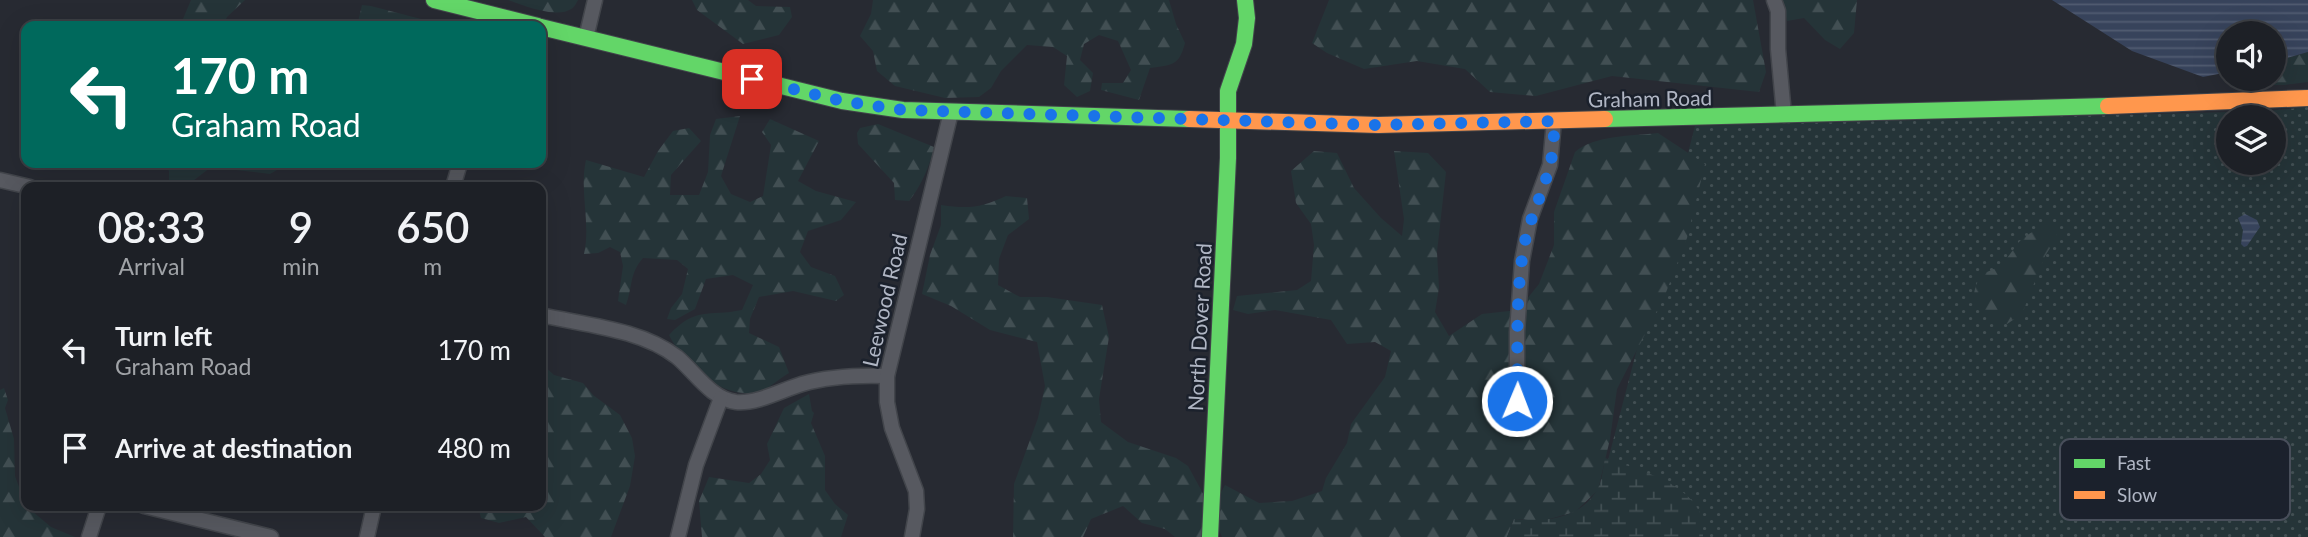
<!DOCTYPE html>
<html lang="en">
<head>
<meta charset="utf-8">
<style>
  :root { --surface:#1d2026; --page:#25282e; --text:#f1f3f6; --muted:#a0a3a7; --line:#3b3e43 }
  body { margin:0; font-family:Lato,sans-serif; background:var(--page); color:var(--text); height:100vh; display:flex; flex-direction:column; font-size:26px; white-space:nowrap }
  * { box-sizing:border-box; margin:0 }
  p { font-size:23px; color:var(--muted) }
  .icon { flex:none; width:38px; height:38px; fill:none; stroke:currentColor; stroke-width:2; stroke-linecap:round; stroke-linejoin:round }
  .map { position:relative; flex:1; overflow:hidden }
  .panel { position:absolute; left:21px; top:182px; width:525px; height:329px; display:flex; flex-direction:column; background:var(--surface); border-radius:14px; box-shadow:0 7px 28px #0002,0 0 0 2px var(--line) }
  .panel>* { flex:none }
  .hud { position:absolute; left:21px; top:21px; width:525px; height:147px; border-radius:14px; box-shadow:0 7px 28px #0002,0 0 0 2px var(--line); background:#00695c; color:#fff; overflow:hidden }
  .tools { position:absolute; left:2216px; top:21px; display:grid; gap:14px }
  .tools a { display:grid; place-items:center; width:70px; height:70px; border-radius:50%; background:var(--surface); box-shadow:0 7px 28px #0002,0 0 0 2px var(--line); font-size:35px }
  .pin { position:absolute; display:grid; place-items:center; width:60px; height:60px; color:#fff; margin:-30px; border-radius:14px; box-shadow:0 4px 10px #0006 }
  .me { position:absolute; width:77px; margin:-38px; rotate:1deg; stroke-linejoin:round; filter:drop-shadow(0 0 5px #0008) }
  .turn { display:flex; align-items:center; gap:24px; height:147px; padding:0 35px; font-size:32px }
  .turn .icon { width:91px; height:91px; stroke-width:2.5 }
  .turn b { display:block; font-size:49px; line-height:60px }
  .eta { display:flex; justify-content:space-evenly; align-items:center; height:119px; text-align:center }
  .eta b { font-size:42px; font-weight:600; line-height:49px }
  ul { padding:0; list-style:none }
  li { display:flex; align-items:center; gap:21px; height:98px; padding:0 35px }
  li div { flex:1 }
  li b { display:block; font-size:26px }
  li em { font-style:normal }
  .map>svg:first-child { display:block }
  .grass { fill:url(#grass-dots); fill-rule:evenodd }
  .forest { fill:url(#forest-firs) }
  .wetland { fill:url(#wetland-marsh) }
  .water { fill:url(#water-rules) }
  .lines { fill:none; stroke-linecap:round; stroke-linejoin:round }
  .street-casing { stroke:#42454b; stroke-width:17 }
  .fast-casing { stroke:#42454b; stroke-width:18 }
  .slow-casing { stroke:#42454b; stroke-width:18 }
  .street { stroke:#575960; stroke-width:14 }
  .fast { stroke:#63d668; stroke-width:16 }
  .slow { stroke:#ff974d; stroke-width:16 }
  .route { stroke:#1a73e8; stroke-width:12; stroke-dasharray:0 21.6 }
  .labels { text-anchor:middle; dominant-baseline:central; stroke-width:5; stroke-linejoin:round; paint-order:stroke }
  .street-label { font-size:21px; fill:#b0b6c4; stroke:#1b212c }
  .key { fill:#1b212c; stroke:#484e5a; stroke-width:2 }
  .key-label { font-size:19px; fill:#b0b6c4 }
</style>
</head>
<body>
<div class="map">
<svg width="2308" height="537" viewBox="0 0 2308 537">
  <defs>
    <pattern id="grass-dots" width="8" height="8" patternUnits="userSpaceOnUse" patternTransform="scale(1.75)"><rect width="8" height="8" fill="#253438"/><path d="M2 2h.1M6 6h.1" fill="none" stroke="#424f53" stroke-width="1.8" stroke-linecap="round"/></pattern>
    <pattern id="forest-firs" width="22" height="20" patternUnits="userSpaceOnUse" patternTransform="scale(1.75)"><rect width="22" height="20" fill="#253438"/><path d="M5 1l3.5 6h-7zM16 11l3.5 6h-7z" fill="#424f53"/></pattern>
    <pattern id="wetland-marsh" width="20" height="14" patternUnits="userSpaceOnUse" patternTransform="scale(1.75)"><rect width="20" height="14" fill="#253438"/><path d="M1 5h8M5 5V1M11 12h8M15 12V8" fill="none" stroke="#424f53"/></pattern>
    <pattern id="water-rules" width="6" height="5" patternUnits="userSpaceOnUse" patternTransform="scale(1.75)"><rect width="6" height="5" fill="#37435b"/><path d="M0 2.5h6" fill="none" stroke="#515c71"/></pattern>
  </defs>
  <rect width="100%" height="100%" fill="#272a32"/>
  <path class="grass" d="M2308,107v430h-720l107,-411 573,-15zM2228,117h45v46h-45z"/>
  <g class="forest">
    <path d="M191,0h54l-18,17 -4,9h-43z"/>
    <path d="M508,0h70c-1,2 -4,8 -7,9 -14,10 -49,-4 -63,-9z"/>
    <path d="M692,0h56l8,6 34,1 2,10 -13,18 -36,9 -46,-34z"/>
    <path d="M873,0h296l7,24 9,19c-6,23 -13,22 -35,25l-11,32 -38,-10 1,-7h21l8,-13 -13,-29 -19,-6 -15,9 -4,16 13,13 -3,18 -13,6 -13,-12 3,-29 -14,-9 -26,-2 -26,26 -10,17 -12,9 -34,1 -50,-12 -18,-15 -4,-20 -13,-15 11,-22z"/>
    <path d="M1329,0h424l13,72 -7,20 -147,-16 -76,20 -46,-4 -25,-23 -48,-8 -53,8 -37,-16 -15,-10z"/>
    <path d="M1779,0h78l-3,33 -14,16 -15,-9 -21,-22 -17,3 -3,-14z"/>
    <path d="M362,5l9,1 77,20h-91z"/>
    <path d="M2308,52v30l-24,3h-42l-5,-6h36v-17z"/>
    <path d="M740,116l-19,60 10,18 19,8 13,-6 8,-51 -9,-13 8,-13 49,22 -21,40 18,10 40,11 -15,18 -33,11 -8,21 11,15 24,9 9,19 -8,6 -43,-10 -34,6 -9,22 -1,14 30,14 10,26c-9,5 -19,15 -28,18 -36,12 -78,-27 -92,-56 27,-29 39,-18 73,-25l11,-25 -20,-10 -27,4 -11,30 -20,11 -8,-1 4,-11 11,-14 6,-25 -11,-9 -34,-2c-14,16 -10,28 -17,47l-8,-4 5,-35 -3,-14 -10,-5 -12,6 -14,1c7,-31 -5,-63 2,-94l58,17 14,-26 15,-20 16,-3 12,13 -30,34 -1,20h29l9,-23 2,-37 6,-16z"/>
    <path d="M878,124l56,23c-4,19 -13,39 -25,54l-14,-1 -1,-17 -36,-39 -1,-11 3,-5z"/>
    <path d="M1658,133l47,31 -18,74 -22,57 -48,94 -7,50 -12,51 -23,22 -33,9 -28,-2 -7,18h-285l-11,-26 14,-26 34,18 33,-2 30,-10 4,-13 21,-35 4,-19 34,-47 6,-26 -16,-9 -28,2 -16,-24 -56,-10 -27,4 -15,-4 4,-14 60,-6 14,-9 3,-36 -3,-21 -15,-21 -5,-32 23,-20 23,2 17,35 27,30 21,18 2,-17 -10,-68 34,2 18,19 -9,80 2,36 -4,24 14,24 33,-22 36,-4 21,-26 15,-39v-33l21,-60c19,-17 58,-16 83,-19z"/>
    <path d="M165,163h124l-19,11 -59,-7 -18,14 -3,6h-21v-16z"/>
    <path d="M1006,196l21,2 2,21 -21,16 -9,24 -1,26 22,12h27l55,8 7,32 -10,62 2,23 27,20 48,16 12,8 17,31 -2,40h-28l-10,-8 -23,-6 -19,-17 -32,13 -8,18h-70l1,-53 24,-66 7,-32 -8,-44 -47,-12 -39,-24 -29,-12 8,-39 11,-30v-20c27,4 40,3 65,-9z"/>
    <path d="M2049,224l4,1 4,8 -2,7 -10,16 -23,58 -15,10c-13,-1 -32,-12 -33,-28 0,-7 4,-16 7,-22 23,-7 24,-14 38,-32 7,-8 20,-14 30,-18z"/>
    <path d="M541,363l13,12 29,8 10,12 27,20 12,23 3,18 -5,30 -19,51h-66l-19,-20 -27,6 -18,-5 -3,-12h63z"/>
    <path d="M4,388l4,12 -3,8 9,31 1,37 11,30 25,21 24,10h-75v-147z"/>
    <path d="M809,394l3,17 2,2 -3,10 14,33v34l10,14 13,11 -7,22h-139l-3,-36 10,-24 40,6 12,-9 9,-14 -3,-16 17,-36z"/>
  </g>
  <path class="wetland" d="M1605,458c32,12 81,22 96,57 2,7 2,15 2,22h-196l7,-18c30,3 65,1 83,-29 5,-8 6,-22 8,-32z"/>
  <g class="water">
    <path d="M2052,0h256v52l-35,10v-29h-45v39l-25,5 -71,-26z"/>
    <path d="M2245,214l12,6 3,7 -13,19 -3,1 -3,-3 2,-14 -5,-12z"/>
  </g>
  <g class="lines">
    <defs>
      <g id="street">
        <path d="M1774,0l4,11v38l6,66"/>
        <path d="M586,38l9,-38"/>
        <path d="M0,180l30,7"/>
        <path d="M453,187l7,-24"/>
        <path d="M541,315c44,10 100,14 136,42 18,15 34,42 59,45 21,2 46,-12 66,-18 28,-8 56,-9 85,-8"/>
        <path d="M1517,402v-70l5,-71 8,-42 20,-54 4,-44"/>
        <path d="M144,506l127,31"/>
        <path d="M89,537l10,-31"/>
        <path d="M367,537l7,-31"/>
        <path d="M678,537l18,-72 25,-67"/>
        <path d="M912,537l5,-28 -1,-18 -24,-63 -5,-26v-26l64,-264"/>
      </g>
      <g id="fast">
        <path d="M434,0l104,26"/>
        <path d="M541,27l301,74 61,9 286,9"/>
        <path d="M1605,119l503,-13"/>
        <path d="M1210,537l18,-379v-67l16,-47 3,-26 -2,-18"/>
      </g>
      <g id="slow">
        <path d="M2108,106l200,-8"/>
        <path d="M1189,119l189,6 227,-6"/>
      </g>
    </defs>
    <use href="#street" class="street-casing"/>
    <use href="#fast" class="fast-casing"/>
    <use href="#slow" class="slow-casing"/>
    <use href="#street" class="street"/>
    <use href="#fast" class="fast"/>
    <use href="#slow" class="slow"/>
  </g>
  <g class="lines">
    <path class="route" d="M752,79l90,22 61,9 475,15 176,-4c0,14 0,29 -4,43 -6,28 -20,52 -26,82 -9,51 -6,104 -7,155"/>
  </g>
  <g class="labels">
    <g class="street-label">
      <text transform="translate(1650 98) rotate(-1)">Graham Road</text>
      <text transform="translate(884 300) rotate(-77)">Leewood Road</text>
      <text transform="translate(1199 327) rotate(-87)">North Dover Road</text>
    </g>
  </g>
  <rect x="2060" y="439" width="230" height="81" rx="10" class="key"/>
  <rect x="2074" y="459" width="31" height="9" fill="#63d668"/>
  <rect x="2074" y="491" width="31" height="8" fill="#ff974d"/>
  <g class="key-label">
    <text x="2117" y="470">Fast</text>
    <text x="2117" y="502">Slow</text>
  </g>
</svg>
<div class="tools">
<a><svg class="icon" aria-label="sound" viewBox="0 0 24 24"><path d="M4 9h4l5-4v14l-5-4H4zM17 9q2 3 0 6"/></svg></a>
<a><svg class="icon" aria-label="layers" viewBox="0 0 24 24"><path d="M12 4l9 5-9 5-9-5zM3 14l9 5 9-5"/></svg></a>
</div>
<div class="pin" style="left:752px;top:79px;background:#d93025"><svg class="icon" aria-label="arrive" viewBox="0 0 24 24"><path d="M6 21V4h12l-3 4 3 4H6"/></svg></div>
<svg class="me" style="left:1517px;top:401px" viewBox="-20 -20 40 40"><circle r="17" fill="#1a73e8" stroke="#fff" stroke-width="3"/><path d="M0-11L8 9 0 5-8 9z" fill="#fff"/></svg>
<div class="hud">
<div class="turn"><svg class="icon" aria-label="left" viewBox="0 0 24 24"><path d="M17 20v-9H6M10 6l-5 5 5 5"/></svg><div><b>170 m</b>Graham Road</div></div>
</div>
<section class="panel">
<div class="eta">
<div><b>08:33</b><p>Arrival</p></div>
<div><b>9</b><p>min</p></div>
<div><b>650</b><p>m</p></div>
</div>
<ul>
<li><svg class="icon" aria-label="left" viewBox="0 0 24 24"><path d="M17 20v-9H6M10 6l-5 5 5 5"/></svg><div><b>Turn left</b><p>Graham Road</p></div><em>170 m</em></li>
<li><svg class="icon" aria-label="arrive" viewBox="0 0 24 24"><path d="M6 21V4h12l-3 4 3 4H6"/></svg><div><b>Arrive at destination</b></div><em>480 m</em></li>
</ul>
</section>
</div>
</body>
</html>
